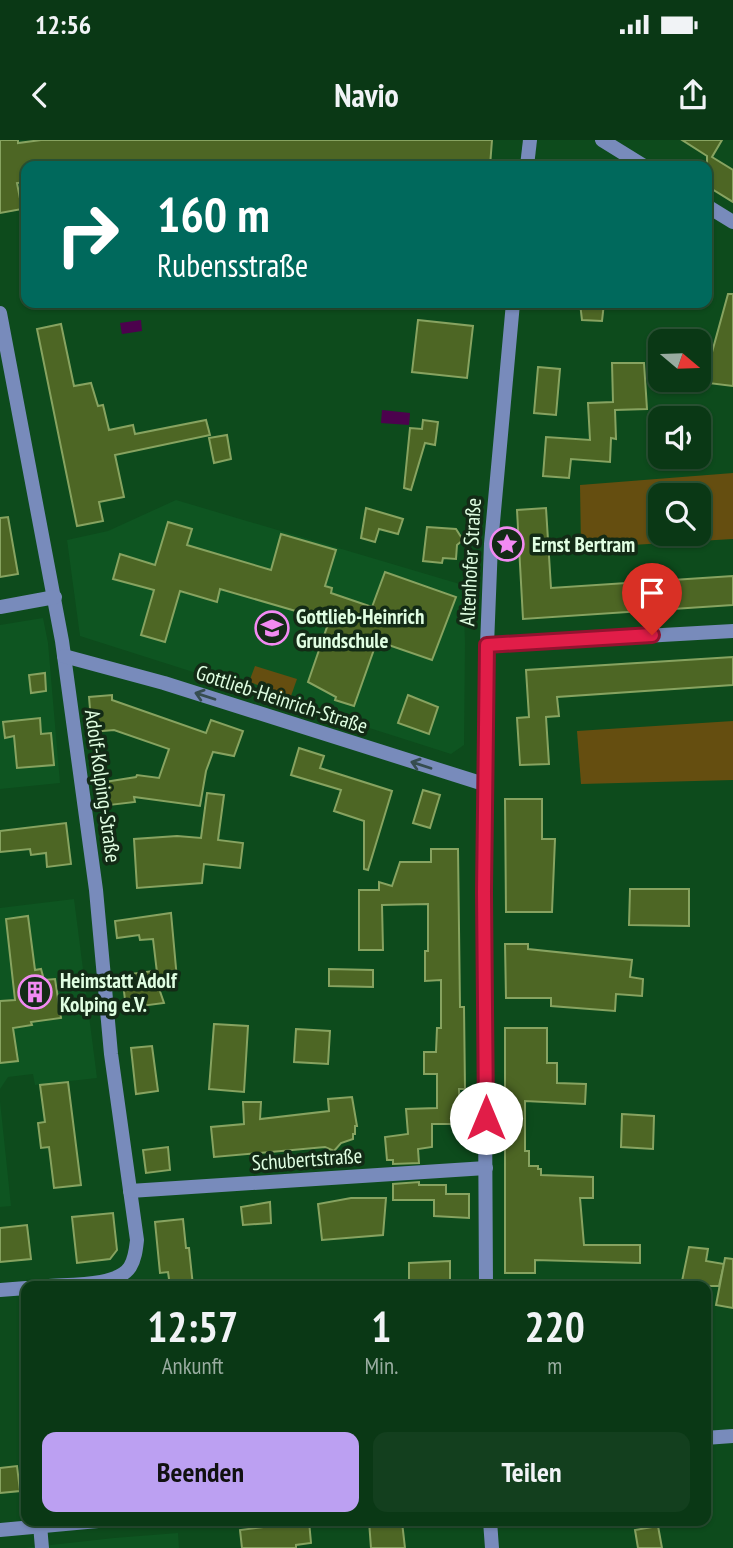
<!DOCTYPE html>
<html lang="de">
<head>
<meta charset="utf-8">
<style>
  :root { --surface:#0a3815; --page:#133f1e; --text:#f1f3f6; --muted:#99aca0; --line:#2a5234; --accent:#bca0f2 }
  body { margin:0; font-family:"PT Sans Narrow",sans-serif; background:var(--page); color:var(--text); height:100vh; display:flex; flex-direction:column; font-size:26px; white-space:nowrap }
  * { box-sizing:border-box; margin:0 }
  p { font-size:23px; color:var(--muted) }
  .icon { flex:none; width:38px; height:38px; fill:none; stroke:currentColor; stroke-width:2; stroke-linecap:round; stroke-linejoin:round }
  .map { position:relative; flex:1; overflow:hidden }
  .sheet { position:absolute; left:21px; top:1141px; width:690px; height:245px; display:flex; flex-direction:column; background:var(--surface); border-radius:14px; box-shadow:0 2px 5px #0004,0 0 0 2px var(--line) }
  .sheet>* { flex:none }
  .hud { position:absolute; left:21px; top:21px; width:691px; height:147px; border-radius:14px; box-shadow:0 2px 5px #0004,0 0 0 2px var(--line); background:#00695c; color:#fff; overflow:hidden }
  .needle { width:46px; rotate:109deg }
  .tools { position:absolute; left:648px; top:189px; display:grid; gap:14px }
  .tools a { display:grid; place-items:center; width:63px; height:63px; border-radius:14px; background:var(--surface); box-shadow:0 2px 5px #0004,0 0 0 2px var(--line); font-size:35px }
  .pin { position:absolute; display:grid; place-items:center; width:60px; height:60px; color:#fff; margin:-72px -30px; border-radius:50% 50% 50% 0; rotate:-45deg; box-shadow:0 0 7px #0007 }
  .pin .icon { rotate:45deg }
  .me { position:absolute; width:77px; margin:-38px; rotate:0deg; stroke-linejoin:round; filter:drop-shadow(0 0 5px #0008) }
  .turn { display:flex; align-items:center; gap:24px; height:147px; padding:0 21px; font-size:32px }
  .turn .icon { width:91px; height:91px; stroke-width:2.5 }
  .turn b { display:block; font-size:49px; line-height:60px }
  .eta { display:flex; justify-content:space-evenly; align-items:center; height:119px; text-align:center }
  .eta b { font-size:42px; font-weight:600; line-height:49px }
  .cta { display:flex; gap:14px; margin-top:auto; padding:14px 21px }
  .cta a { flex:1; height:80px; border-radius:14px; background:var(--accent); color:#111; font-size:28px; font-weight:600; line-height:80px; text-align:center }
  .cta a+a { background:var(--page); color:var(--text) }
  .status { display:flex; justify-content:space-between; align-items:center; height:49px; padding:0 35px; background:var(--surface); direction:ltr }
  .status svg { height:19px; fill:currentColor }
  header { display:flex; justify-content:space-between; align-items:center; height:91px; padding:0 21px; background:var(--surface); font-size:32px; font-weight:600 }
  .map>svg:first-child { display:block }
  .built { fill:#0e5521 }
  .green { fill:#654e10; fill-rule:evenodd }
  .water { fill:#4c024d }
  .building { fill:#4d6624; stroke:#87a360; stroke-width:2 }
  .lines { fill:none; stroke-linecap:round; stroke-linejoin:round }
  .street { stroke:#788bbb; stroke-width:14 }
  .oneway { stroke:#364d50 }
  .route-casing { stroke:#92132f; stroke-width:18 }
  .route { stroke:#e11d48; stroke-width:12 }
  .labels { text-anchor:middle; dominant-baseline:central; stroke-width:7; stroke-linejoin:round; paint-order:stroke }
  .poi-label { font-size:21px; font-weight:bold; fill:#e0fee2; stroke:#132b16; text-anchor:start }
  .street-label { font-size:21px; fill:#e0fee2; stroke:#132b16 }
</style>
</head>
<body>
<div class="status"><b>12:56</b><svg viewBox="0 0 49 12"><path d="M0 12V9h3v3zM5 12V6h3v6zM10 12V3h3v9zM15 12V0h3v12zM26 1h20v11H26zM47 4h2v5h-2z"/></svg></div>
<header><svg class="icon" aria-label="back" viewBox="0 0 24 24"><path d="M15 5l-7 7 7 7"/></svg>Navio<svg class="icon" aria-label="share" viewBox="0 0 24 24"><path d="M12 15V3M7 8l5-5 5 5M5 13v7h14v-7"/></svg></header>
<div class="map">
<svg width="733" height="1408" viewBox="0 0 733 1408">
  <rect width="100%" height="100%" fill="#0d4b1c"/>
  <g class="built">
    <path d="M176,360l287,85 2,57 -1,103 -13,9 -371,-118 -13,-96 41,-9z"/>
    <path d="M43,478l5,25 12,140 -60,6v-164z"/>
    <path d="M74,759l23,179 -62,7 -2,-11 -25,3 -8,12v-181z"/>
    <path d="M0,961l11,105 -11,1z"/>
    <path d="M178,1393l1,15h-155l90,-10z"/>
  </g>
  <g class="green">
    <path d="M733,333v66l-152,9 -1,-63zM660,355h38v39h-38z"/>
    <path d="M255,526l42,13 -6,17 -42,-14z"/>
    <path d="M733,581v59l-152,4 -4,-53z"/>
  </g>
  <g class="water">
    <path d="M141,180l1,11 -20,3 -2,-11z"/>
    <path d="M382,270l28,3 -1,12 -28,-2z"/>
  </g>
  <g class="building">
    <path d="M0,0h18v3l23,-3h451l-2,26h-464v16l-9,1 5,26 -22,4z"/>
    <path d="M682,0h40l-10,17 21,13v32l-26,-16v-30z"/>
    <path d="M728,154h5v92l-25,-3 3,-27z"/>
    <path d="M580,163h24l-2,18 -20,-1z"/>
    <path d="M418,180l55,6 -6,52 -55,-6z"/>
    <path d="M61,184l13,62 17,-3 7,23 5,-1 6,25 24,-5 2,9 71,-14 4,15 -95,20 9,42 -25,5 4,19 -26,5 -40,-197z"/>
    <path d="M612,223h32l3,46 -32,1 1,29 -5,-1 -1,24 -39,-3 -2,19 -26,-2 3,-39 44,3 -2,-37 25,-1z"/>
    <path d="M538,227l22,2 -4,46 -22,-2z"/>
    <path d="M423,280l15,2 -3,23 -10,-2 -14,47 -7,-2 6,-60 12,1z"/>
    <path d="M227,295l4,24 -17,4 -5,-25z"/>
    <path d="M366,368l37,11 -5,15 -19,-5 -4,13 -14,-4z"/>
    <path d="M546,368l5,80 182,-12v29l-210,14 -6,-109z"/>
    <path d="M8,377l10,57 -18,3v-59z"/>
    <path d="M168,382l24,7 -5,16 84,25 10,-36 55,16 -11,36 7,2 -1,5 41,14 13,-35 71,25 -24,63 -55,-19 -23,65 -19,-6 1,-3 -28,-15 20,-58 -15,-6v-2l-93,-27 -3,13 -37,-11 -15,51 -24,-7 13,-45 -41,-11 7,-25 35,11z"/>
    <path d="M427,387l29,2 7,11 -6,5 -1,14 -13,-1 -1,5 -19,-2z"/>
    <path d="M733,517v28l-176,12 2,19 -13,1 3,47 -29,1 -3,-47 12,-1 -3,-47z"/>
    <path d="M45,533l1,18 -15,2 -2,-18z"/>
    <path d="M112,555v5l94,33 5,-13 32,11 -9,25 -21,-4 -7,19 -6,35 -66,-9 1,5 -34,4 -3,-23 38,-6 1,-2 22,3 10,-29 -55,-19 -22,2 -3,-35z"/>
    <path d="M408,555l30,12 -9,27 -31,-11z"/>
    <path d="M40,578l1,16 10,-1 3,32 -37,3 -3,-32 -9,2 -2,-16z"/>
    <path d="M299,608l25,8 -4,12 72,23 -24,79 -4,-1v-48l-30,-10 7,-21 -50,-15z"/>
    <path d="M423,650l17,5 -10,33 -17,-5z"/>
    <path d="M207,653l17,2 -6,45 25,3 -3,25 -36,-4 -2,19 -65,5 -3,-49 43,-3 24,2z"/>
    <path d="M505,659h37v40h13l-3,73h-46z"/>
    <path d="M66,683l5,41 -24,3 -1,-14 -15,2 -1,-6 -30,3v-21z"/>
    <path d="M431,709h27l2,158h4l1,82h-6l1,35h-28v23l-14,2 1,14 -26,1v-4h-6l-2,-23 23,-3 -2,-25 31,-1v-34h-13v-22h12l1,-24h4v-48l-16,1v-30h3v-47l-46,1 1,45h-24v-60h20v-8l13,4 8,-24h31z"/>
    <path d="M630,749h59v37l-60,-1z"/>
    <path d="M171,773l6,66 -19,2 -5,-42 -13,1 -1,-5 -22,3 -2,-17z"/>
    <path d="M28,776l7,54 6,-1 3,11 11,-1 6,39 -30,4 1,3 -19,3 5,33 -18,2v-62l15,-1 -9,-81z"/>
    <path d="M505,804h23v5l104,11 -2,17 13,2 -1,17 -26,-2 -1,17 -64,-5v-8h-45z"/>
    <path d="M329,829l44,1v17l-44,-1z"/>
    <path d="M153,831l11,32 -38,5 -4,-33z"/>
    <path d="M214,884l34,2 -4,66 -35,-3z"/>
    <path d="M505,888h42v35h10v20l29,1 -1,20 -60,-3v50h4v15h9v3h3v6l52,2v21h-13l4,47h56v18l-105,-3v13h-30z"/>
    <path d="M296,889l34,2 -2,33 -34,-2z"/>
    <path d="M152,906l6,45 -22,3 -5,-46z"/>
    <path d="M68,942l13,103 -27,3 -5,-41 -8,1 -3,-25 7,-1 -5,-37z"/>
    <path d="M352,957l5,29h-2v8h-2v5l-12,4 -7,8 -9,-4 -111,10 -3,-30 33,-3 -1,-22h18l-1,17 69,-8 -1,-12z"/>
    <path d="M622,974l32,2 -1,33 -32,-2z"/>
    <path d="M168,1007l2,23 -24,3 -3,-23z"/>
    <path d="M419,1042v3h27v9h23v24l-35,-2v-16h-41v-16z"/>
    <path d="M351,1058h35l-3,37 -61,5 -4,-36z"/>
    <path d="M270,1062l1,21 -28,2 -2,-18z"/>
    <path d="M113,1073l4,37 -7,9 -33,4 -5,-46z"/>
    <path d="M183,1079l3,29h3l4,38h-23l-2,-14 -8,1 -5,-51z"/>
    <path d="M27,1085l4,34 -31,3v-34z"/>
    <path d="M689,1107l19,2 -2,12 18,3 -5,22h-38z"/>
    <path d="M725,1118l8,1v49l-17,-3z"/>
    <path d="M450,1121v25h-41v-23z"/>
    <path d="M17,1326l3,25 -20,2v-25z"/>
    <path d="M309,1381l2,22 -15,2v3h-54l-2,-18z"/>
    <path d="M369,1381l33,1 3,26h-34z"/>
    <path d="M658,1386l4,22h-24l-3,-18z"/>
  </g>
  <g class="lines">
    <g class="street">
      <path d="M602,0l42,26"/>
      <path d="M527,26l3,-26"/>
      <path d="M707,66l26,16"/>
      <path d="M0,173l62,328 34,249 15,164 26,186c-1,9 -2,19 -7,27 -13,20 -62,17 -84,19"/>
      <path d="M0,467l55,-10"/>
      <path d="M487,505l246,-14"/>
      <path d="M64,516l100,27 323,102"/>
      <path d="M130,1051l356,-23"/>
      <path d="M486,1146l-2,-365 3,-276 4,-101 22,-241"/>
      <path d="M0,1150l26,-2"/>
      <path d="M705,1298l28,-2"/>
      <path d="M490,1381l2,27"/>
      <path d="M40,1385l2,23"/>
      <path d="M0,1390l98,-9"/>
    </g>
  </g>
  <defs><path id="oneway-shaft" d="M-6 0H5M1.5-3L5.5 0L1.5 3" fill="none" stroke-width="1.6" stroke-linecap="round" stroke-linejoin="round" transform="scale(1.75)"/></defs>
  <g class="oneway">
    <use href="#oneway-shaft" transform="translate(205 556) rotate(-162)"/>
    <use href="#oneway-shaft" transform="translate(421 625) rotate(-162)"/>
  </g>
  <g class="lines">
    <defs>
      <path id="route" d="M486,978l-2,-226 3,-247 165,-10"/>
    </defs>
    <use href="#route" class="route-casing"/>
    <use href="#route" class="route"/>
  </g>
  <defs>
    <symbol id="sight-ring" viewBox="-11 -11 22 22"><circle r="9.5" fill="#132b16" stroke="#f28af2" stroke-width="1.5"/><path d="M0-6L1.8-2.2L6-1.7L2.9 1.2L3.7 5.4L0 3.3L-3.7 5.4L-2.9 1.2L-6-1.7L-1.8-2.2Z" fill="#f28af2"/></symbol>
    <symbol id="school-ring" viewBox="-11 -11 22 22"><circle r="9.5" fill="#132b16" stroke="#f28af2" stroke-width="1.5"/><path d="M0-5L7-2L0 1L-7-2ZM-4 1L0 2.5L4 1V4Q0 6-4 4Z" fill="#f28af2"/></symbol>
    <symbol id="building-ring" viewBox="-11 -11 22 22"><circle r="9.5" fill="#132b16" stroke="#f28af2" stroke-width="1.5"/><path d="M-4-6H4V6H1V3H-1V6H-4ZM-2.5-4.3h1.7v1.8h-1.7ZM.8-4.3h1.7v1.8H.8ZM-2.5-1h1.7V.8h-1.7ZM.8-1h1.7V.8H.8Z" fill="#f28af2"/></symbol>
  </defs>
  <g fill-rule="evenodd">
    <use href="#sight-ring" x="488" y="385" width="38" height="38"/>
    <use href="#school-ring" x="253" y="469" width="38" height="38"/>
    <use href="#building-ring" x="16" y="833" width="38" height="38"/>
  </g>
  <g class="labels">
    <g class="poi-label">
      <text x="532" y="404">Ernst Bertram</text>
      <text x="296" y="476">Gottlieb-Heinrich<tspan x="296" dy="24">Grundschule</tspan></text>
      <text x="60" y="840">Heimstatt Adolf<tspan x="60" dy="24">Kolping e.V.</tspan></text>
    </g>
    <g class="street-label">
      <text transform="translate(470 422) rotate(-87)">Altenhofer Straße</text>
      <text transform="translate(282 559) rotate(18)">Gottlieb-Heinrich-Straße</text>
      <text transform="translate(103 646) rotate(82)">Adolf-Kolping-Straße</text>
      <text transform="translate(307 1019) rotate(-4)">Schubertstraße</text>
    </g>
  </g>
</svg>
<div class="tools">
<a><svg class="needle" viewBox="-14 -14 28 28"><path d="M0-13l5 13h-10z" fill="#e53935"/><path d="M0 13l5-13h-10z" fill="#99aca0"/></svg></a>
<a><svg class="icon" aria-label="sound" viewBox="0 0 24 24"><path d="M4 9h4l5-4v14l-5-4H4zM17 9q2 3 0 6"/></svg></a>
<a><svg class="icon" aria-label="search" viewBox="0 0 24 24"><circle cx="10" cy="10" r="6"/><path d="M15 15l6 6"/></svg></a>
</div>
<div class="pin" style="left:652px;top:495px;background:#d93025"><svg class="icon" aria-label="arrive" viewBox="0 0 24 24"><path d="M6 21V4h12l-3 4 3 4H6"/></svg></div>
<svg class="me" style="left:486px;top:978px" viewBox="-20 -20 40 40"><circle r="19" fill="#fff"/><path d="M0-13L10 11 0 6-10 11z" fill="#e11d48"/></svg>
<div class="hud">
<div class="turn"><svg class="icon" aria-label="right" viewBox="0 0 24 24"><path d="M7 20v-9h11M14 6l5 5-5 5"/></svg><div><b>160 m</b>Rubensstraße</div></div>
</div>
<section class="sheet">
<div class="eta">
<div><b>12:57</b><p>Ankunft</p></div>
<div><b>1</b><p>Min.</p></div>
<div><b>220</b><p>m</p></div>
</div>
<div class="cta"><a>Beenden</a><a>Teilen</a></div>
</section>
</div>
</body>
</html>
